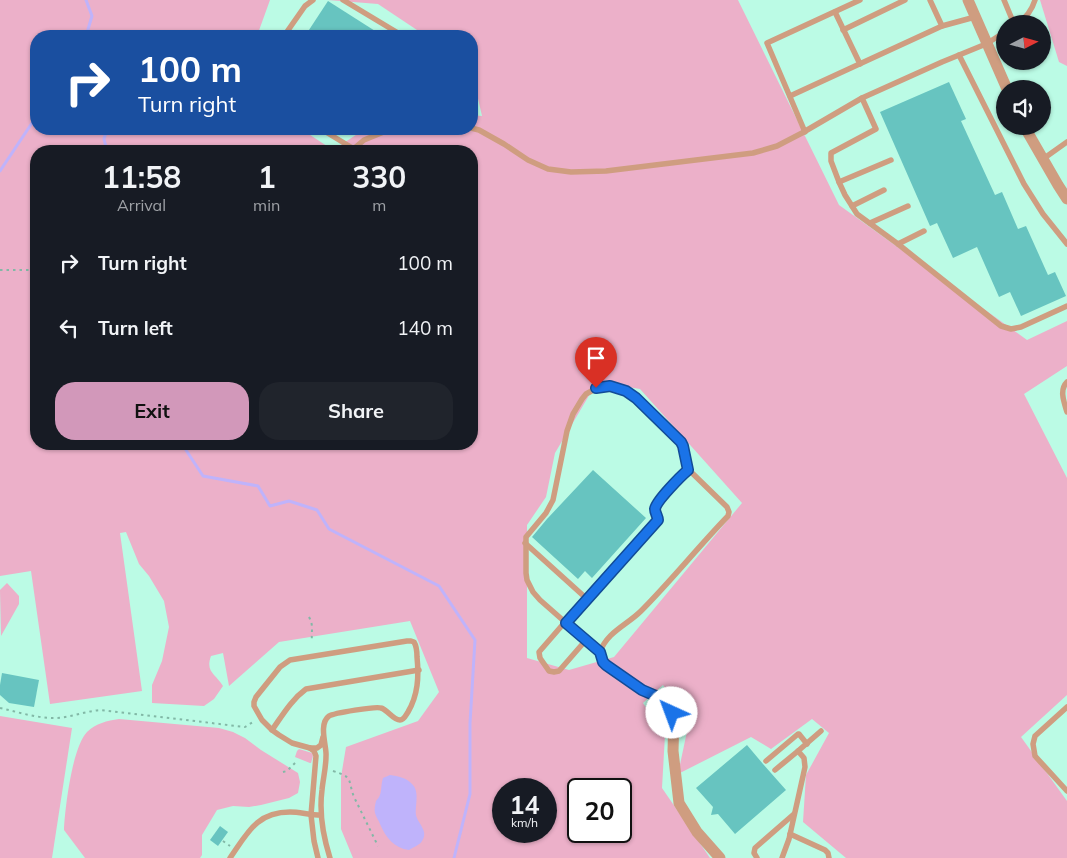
<!DOCTYPE html>
<html lang="en">
<head>
<meta charset="utf-8">
<style>
  :root { --surface:#171b24; --page:#20242c; --text:#f1f3f6; --muted:#9ea1a6; --accent:#d298ba }
  body { margin:0; font-family:Mulish,sans-serif; background:var(--page); color:var(--text); height:100vh; display:flex; flex-direction:column; font-size:19px; white-space:nowrap }
  * { box-sizing:border-box; margin:0 }
  p { font-size:16px; color:var(--muted) }
  .icon { flex:none; width:28px; height:28px; fill:none; stroke:currentColor; stroke-width:2; stroke-linecap:round; stroke-linejoin:round }
  .map { position:relative; flex:1; overflow:hidden }
  .side { position:absolute; left:30px; top:145px; width:448px; height:305px; display:flex; flex-direction:column; background:var(--surface); border-radius:20px; box-shadow:0 1px 4px #0004 }
  .side>* { flex:none }
  .hud { position:absolute; left:30px; top:30px; width:448px; height:105px; border-radius:20px; box-shadow:0 1px 4px #0004; background:#1a4fa0; color:#fff; overflow:hidden }
  .needle { width:32px; rotate:84deg }
  .buttons { position:absolute; left:996px; top:15px; display:grid; gap:10px }
  .buttons a { display:grid; place-items:center; width:55px; height:55px; border-radius:50%; background:var(--surface); box-shadow:0 1px 4px #0004; font-size:25px }
  .speed { position:absolute; left:492px; top:778px; display:flex; gap:10px; font-size:25px; font-weight:700; text-align:center }
  .speed>* { display:grid; place-content:center; width:65px; height:65px; border-radius:50%; background:var(--surface); box-shadow:0 1px 4px #0004; line-height:1 }
  .speed small { font-size:12px; font-weight:400 }
  .speed .limit { border:2px solid #111; border-radius:8px; background:#fff; color:#111 }
  .pin { position:absolute; display:grid; place-items:center; width:42px; height:42px; color:#fff; margin:-51px -21px; border-radius:50% 50% 50% 0; rotate:-45deg; box-shadow:0 0 5px #0007 }
  .pin .icon { rotate:45deg }
  .me { position:absolute; width:55px; margin:-28px; rotate:317deg; stroke-linejoin:round; filter:drop-shadow(0 0 4px #0008) }
  .turn { display:flex; align-items:center; gap:18px; height:105px; padding:0 25px; font-size:22px }
  .turn .icon { width:65px; height:65px; stroke-width:2.5 }
  .turn b { display:block; font-size:35px; line-height:42px }
  .eta { display:flex; justify-content:space-evenly; align-items:center; height:85px; text-align:center }
  .eta b { font-size:30px; font-weight:700; line-height:35px }
  .primary-button { display:flex; gap:10px; margin-top:auto; padding:10px 25px }
  .primary-button a { flex:1; height:58px; border-radius:20px; background:var(--accent); color:#111; font-size:20px; font-weight:700; line-height:58px; text-align:center }
  .primary-button a+a { background:var(--page); color:var(--text) }
  ul { padding:0; list-style:none }
  li { display:flex; align-items:center; gap:15px; height:65px; padding:0 25px }
  li div { flex:1 }
  li b { display:block; font-size:19px }
  li em { font-style:normal }
  .map>svg:first-child { display:block }
  .green { fill:#ecb0c9; fill-rule:evenodd }
  .water { fill:#bfb3fb }
  .lines { fill:none; stroke-linecap:round; stroke-linejoin:round }
  .stream { stroke:#bfb3fb; stroke-width:3 }
  .building { fill:#67c4c0 }
  .path { stroke:#82b8a6; stroke-width:2; stroke-dasharray:2.5 4; stroke-linecap:butt }
  .service { stroke:#cf9d80; stroke-width:5.5 }
  .minor { stroke:#cf9d80; stroke-width:11 }
  .route-casing { stroke:#114b97; stroke-width:12 }
  .route { stroke:#1a73e8; stroke-width:9 }
</style>
</head>
<body>
<div class="map">
<svg width="1067" height="858" viewBox="0 0 1067 858">
  <rect width="100%" height="100%" fill="#bbfbe5"/>
  <g class="green">
    <path d="M0,0h270l-13,36h-221v93h265l32,21 32,-21h106v-14l11,1 -11,-48v-32h-45l-48,-32 -50,-4h410l101,205 188,135 40,-19v45l-43,28 43,84v217l-46,42 46,64v57h-221l-43,-36 3,-47 23,-42 -17,-14 -41,30 -20,-12 -73,37 11,-52 -26,-37 -20,18 22,32 -3,53 48,70h-357l-12,-29v-52l5,-30 72,-26 21,-29 -29,-71 -131,21 -50,44 -6,-33 -12,3c-6,16 5,18 12,30l-9,13 -10,7 -52,-3v-18l10,-24 7,-34 -5,-26 -15,-25 -10,-12 -13,-32 -6,1 22,158 -92,13 -19,-133 -31,5zM36,151h435v293h-126l-5,5 -90,-5h-214zM597,382l43,7 102,114 -128,154 -45,13 -42,-12v-133l19,-28 9,-44zM504,789h42v42h-42zM579,789h42v42h-42z"/>
    <path d="M1040,0h27v66l-8,-4z"/>
    <path d="M7,583l12,13v8l-18,32 -1,-46z"/>
    <path d="M0,716l72,12 -20,130h-52z"/>
    <path d="M119,719l100,9 14,4 12,6 16,12 37,23 2,9 -2,11 -9,5 -28,7 -12,2 -16,-1 -16,4 -15,25v20l-2,3h-115l-21,-28c1,-22 8,-82 23,-98 9,-9 20,-11 32,-13z"/>
    <path d="M299,749l13,4 1,3 -2,7h-1l-15,-6 2,-6z"/>
  </g>
  <path class="water" d="M390,775c8,1 17,3 22,9 8,7 3,22 4,31 2,9 13,16 6,26 -2,4 -9,6 -13,9 -15,-2 -23,-12 -29,-26 -1,-3 -4,-7 -5,-11 -1,-3 0,-8 1,-12 7,-7 4,-14 7,-23z"/>
  <g class="lines">
    <g class="stream">
      <path d="M86,0l6,16 -6,20"/>
      <path d="M107,129l-3,10 3,12"/>
      <path d="M0,171l36,-54"/>
      <path d="M182,444l21,32 55,10 12,20 19,-5 28,9 12,19 110,57 36,54 -5,83v71l-16,64"/>
    </g>
  </g>
  <g class="building">
    <path d="M328,1l55,35h-78z"/>
    <path d="M949,82l17,37 -5,2 34,74 7,-3 16,37 8,-3 22,49 7,-3 11,24 -45,20 -11,-24 -11,5 -22,-50 -24,11 -16,-35 -7,3 -50,-114z"/>
    <path d="M593,470l53,48 -54,60 -7,-7 -7,8 -46,-42 15,-18z"/>
    <path d="M2,673l37,7 -5,27 -25,-4 -9,-8v-10z"/>
    <path d="M747,745l16,19 23,26 -51,44 -17,-20 -7,1 2,-8 -17,-19z"/>
    <path d="M220,826l8,6 -10,14 -8,-6z"/>
  </g>
  <g class="lines">
    <g class="path">
      <path d="M0,270h36"/>
      <path d="M309,617c5,9 2,14 3,24"/>
      <path d="M0,708c18,4 36,10 54,10 16,0 31,-7 47,-8l144,17 8,-5"/>
      <path d="M333,771c21,7 14,7 21,26l24,49"/>
      <path d="M283,772l4,-1 10,-10"/>
      <path d="M223,841l7,5"/>
    </g>
    <g class="service">
      <path d="M343,0l60,36"/>
      <path d="M930,0l12,26"/>
      <path d="M1004,0l10,24"/>
      <path d="M835,12l25,52"/>
      <path d="M1017,24c9,-6 15,-14 18,-24"/>
      <path d="M843,30l62,-30"/>
      <path d="M284,36l21,-30 8,-6"/>
      <path d="M959,55l65,129 19,30 24,30"/>
      <path d="M790,96l152,-70 33,-9"/>
      <path d="M862,98l14,31 -45,24v8l8,21 52,-22"/>
      <path d="M471,128l8,2 25,14 24,16 20,9 23,3 35,-1 147,-18 24,-7 25,-13 60,-35 80,-36 44,-18 19,-12"/>
      <path d="M321,129l33,20"/>
      <path d="M805,132l-38,-89 93,-43"/>
      <path d="M351,151l13,-11 27,-11"/>
      <path d="M1043,159l24,-17"/>
      <path d="M839,182l6,13 12,19 41,30 26,-13"/>
      <path d="M852,206l32,-16"/>
      <path d="M870,223l38,-17"/>
      <path d="M898,244l103,82 10,3 10,-2 46,-21"/>
      <path d="M1067,382c-8,8 -3,20 0,30"/>
      <path d="M525,543l62,56 -21,24"/>
      <path d="M587,599l71,-79c0,-3 -3,-7 -3,-11 0,-8 27,-33 33,-40"/>
      <path d="M565,622l-26,30 1,6 9,13 5,1 5,-1 27,-31"/>
      <path d="M600,652c7,-20 27,-27 41,-41 30,-30 57,-64 87,-95l1,-4 -2,-5 -39,-38 -5,-23 -5,-8 -47,-43 -15,-8h-13l-6,1 -11,6 -4,5 -9,15 -6,17 -14,69 -7,13 -20,24v36l1,7 6,12 7,8 25,22 35,30 3,9 3,4 36,24 14,7 12,12 6,9 11,-6"/>
      <path d="M1067,707l-32,29 -2,8 2,12 32,35"/>
      <path d="M272,730c10,-14 19,-30 34,-41l113,-19"/>
      <path d="M323,737l-2,8 -4,3h-7l-18,-5 -13,-8 -7,-5 -10,-10 -8,-14v-4l2,-5 24,-30 10,-7 117,-19h4l3,1c3,5 3,10 3,15 2,20 1,38 -9,55 -2,3 -4,8 -8,8 -7,0 -12,-10 -19,-12 -5,-2 -47,5 -52,8 -11,8 -2,31 -3,40 0,12 -3,23 -4,34 -3,23 1,46 8,68"/>
      <path d="M310,748l4,3 2,5 -5,59 3,26 4,17"/>
      <path d="M766,761l32,-27h1l8,10"/>
      <path d="M775,770l23,-19"/>
      <path d="M790,834l35,16 3,3 1,5"/>
      <path d="M230,858c17,-24 26,-46 60,-46 10,0 20,3 31,3"/>
      <path d="M757,858l-3,-5 1,-5 39,-34"/>
      <path d="M782,858l7,-19 16,-72 -1,-9 -6,-7 23,-20"/>
    </g>
    <g class="minor">
      <path d="M968,0l39,89"/>
      <path d="M1024,126l34,59 9,14"/>
      <path d="M674,717l-1,34 6,52 18,29 23,26"/>
    </g>
  </g>
  <g class="lines">
    <defs>
      <path id="route" d="M596,388l14,-2 16,5 10,7 45,44 2,4 5,24c-7,6 -32,31 -33,39 0,4 3,8 3,11l-92,103 34,29 3,10 3,3 36,25 14,6 16,17"/>
    </defs>
    <use href="#route" class="route-casing"/>
    <use href="#route" class="route"/>
  </g>
</svg>
<div class="buttons">
<a><svg class="needle" viewBox="-14 -14 28 28"><path d="M0-13l5 13h-10z" fill="#e53935"/><path d="M0 13l5-13h-10z" fill="#9ea1a6"/></svg></a>
<a><svg class="icon" aria-label="sound" viewBox="0 0 24 24"><path d="M4 9h4l5-4v14l-5-4H4zM17 9q2 3 0 6"/></svg></a>
</div>
<div class="speed"><div>14<small>km/h</small></div><div class="limit">20</div></div>
<div class="pin" style="left:596px;top:388px;background:#d93025"><svg class="icon" aria-label="arrive" viewBox="0 0 24 24"><path d="M6 21V4h12l-3 4 3 4H6"/></svg></div>
<svg class="me" style="left:672px;top:713px" viewBox="-20 -20 40 40"><circle r="19" fill="#fff"/><path d="M0-13L10 11 0 6-10 11z" fill="#1a73e8"/></svg>
<div class="hud">
<div class="turn"><svg class="icon" aria-label="right" viewBox="0 0 24 24"><path d="M7 20v-9h11M14 6l5 5-5 5"/></svg><div><b>100 m</b>Turn right</div></div>
</div>
<section class="side">
<div class="eta">
<div><b>11:58</b><p>Arrival</p></div>
<div><b>1</b><p>min</p></div>
<div><b>330</b><p>m</p></div>
</div>
<ul>
<li><svg class="icon" aria-label="right" viewBox="0 0 24 24"><path d="M7 20v-9h11M14 6l5 5-5 5"/></svg><div><b>Turn right</b></div><em>100 m</em></li>
<li><svg class="icon" aria-label="left" viewBox="0 0 24 24"><path d="M17 20v-9H6M10 6l-5 5 5 5"/></svg><div><b>Turn left</b></div><em>140 m</em></li>
</ul>
<div class="primary-button"><a>Exit</a><a>Share</a></div>
</section>
</div>
</body>
</html>
